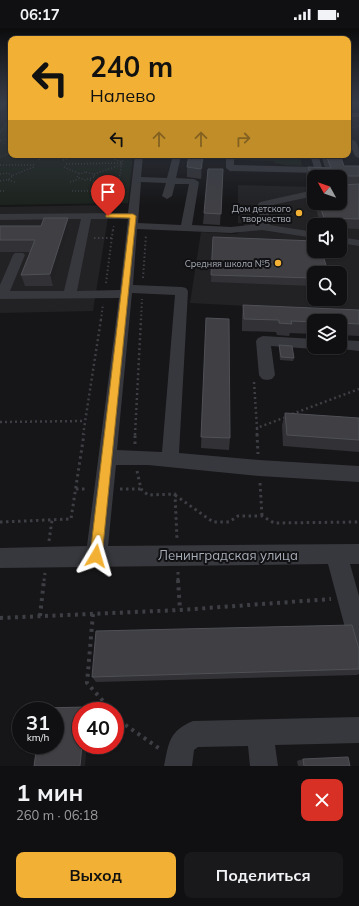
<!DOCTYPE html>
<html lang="ru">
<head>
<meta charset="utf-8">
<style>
  :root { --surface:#101012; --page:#19191b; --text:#f1f3f6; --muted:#9c9d9f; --line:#303032; --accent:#f2b134 }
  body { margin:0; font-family:Mulish,sans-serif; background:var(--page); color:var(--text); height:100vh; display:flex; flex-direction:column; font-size:15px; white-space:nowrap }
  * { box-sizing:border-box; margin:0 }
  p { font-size:13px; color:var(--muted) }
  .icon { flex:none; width:22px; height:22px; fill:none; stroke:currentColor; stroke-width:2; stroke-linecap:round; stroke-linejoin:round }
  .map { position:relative; height:738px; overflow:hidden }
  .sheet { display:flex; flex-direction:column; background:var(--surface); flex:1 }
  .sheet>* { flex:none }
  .banner { position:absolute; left:8px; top:8px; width:343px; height:122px; border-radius:8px; box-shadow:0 1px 3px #0004,0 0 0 1px var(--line); background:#f2b134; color:#111; overflow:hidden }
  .needle { width:26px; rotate:310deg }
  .fabs { position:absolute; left:307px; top:142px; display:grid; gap:8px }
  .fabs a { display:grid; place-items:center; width:40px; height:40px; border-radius:8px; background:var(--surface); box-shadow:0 1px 3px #0004,0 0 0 1px var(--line); font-size:20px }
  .speed { position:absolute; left:12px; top:674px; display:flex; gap:8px; font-size:20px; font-weight:700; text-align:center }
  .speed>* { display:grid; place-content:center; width:52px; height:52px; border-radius:50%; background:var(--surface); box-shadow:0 1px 3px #0004,0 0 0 1px var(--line); line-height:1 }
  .speed small { font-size:10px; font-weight:400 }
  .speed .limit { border:6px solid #d22; background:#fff; color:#111 }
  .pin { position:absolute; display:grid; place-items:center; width:34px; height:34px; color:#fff; margin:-41px -17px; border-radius:50% 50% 50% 0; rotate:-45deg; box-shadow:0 0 4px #0007 }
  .pin .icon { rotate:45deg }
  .me { position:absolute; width:44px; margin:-22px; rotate:7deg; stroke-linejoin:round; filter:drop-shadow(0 0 3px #0008) }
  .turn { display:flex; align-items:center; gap:14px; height:84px; padding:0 16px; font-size:18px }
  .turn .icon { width:52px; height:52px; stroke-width:2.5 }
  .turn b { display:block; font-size:28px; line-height:34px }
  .lanes { display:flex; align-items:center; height:38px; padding:0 16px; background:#0003; justify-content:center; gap:20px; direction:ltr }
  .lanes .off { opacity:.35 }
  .round { display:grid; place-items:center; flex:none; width:42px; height:42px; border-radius:8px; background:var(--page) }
  .head { display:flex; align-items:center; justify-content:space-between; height:68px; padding:0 16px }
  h1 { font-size:24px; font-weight:700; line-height:30px }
  .button { display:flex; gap:8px; margin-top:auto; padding:8px 16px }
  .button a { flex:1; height:46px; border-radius:8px; background:var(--accent); color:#111; font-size:16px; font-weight:700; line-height:46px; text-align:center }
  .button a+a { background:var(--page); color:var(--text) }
  .status { display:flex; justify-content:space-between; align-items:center; height:28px; padding:0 20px; background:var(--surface); direction:ltr }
  .status svg { height:11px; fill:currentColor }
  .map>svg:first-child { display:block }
  .built { fill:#222225; fill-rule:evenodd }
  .green { fill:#1c231d }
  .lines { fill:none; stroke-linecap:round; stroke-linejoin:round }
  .path-far5 { stroke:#3d3f44; stroke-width:1; stroke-dasharray:1 1.5; stroke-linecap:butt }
  .path-far4 { stroke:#3d3f44; stroke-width:1.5; stroke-dasharray:1 2; stroke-linecap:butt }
  .path-far3 { stroke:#3d3f44; stroke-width:2; stroke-dasharray:1.5 2.5; stroke-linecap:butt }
  .path-far2 { stroke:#3d3f44; stroke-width:2.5; stroke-dasharray:2 3; stroke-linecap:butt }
  .path-far1 { stroke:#3d3f44; stroke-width:3; stroke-dasharray:2.5 3.5; stroke-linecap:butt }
  .path { stroke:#3d3f44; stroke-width:4; stroke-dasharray:3 4.5; stroke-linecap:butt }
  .minor { fill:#37383d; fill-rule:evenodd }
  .wall { fill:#323236 }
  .shaded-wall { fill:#212124 }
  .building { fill:#3f3f44; stroke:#4f5156 }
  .route { fill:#f2b134; stroke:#9d7322 }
  .poi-dot { fill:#f2b134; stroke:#111113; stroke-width:1.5 }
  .labels { text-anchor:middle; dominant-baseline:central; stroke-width:4; stroke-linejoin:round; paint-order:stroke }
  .far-poi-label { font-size:9px; fill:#a8adb8; stroke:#111113; text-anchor:end }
  .near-street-label { font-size:13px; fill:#a8adb8; stroke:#111113 }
</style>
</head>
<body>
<div class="status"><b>06:17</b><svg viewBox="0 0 49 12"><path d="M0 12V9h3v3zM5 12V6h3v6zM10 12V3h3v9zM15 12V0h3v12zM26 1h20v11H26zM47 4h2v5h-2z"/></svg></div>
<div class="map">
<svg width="359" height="738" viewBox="0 0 359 738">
  <rect width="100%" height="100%" fill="#161618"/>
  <g class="built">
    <path d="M238,157l76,2v16h26l19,-17v126l-169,-9 11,-71 35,2 8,-4v-6l-6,-1zM314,197h26v26h-26zM314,245h26v26h-26z"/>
    <path d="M110,177l-17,106 -93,2v-106z"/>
  </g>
  <g class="green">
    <path d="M11,77v50h122l-5,48 -128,2v-76l7,-9 -6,-1z"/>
    <path d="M234,127h66l2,11 -16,-1 -11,-2 -1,-2 -40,-1z"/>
  </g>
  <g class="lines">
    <g class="path-far5">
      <path d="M348,101l11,-3"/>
      <path d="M0,105l11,-17"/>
      <path d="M0,112h11"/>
      <path d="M0,113l11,5"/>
      <path d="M29,127l10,4"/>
      <path d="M104,127l10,4"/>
      <path d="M0,129l11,-4"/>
      <path d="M66,131l12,-4"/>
      <path d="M122,131l1,-4"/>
    </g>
    <g class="path-far4">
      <path d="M36,130l5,2"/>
      <path d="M112,130l10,4"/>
      <path d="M63,132l6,-2"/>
      <path d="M66,136l55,-1"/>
      <path d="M0,137h34"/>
      <path d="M64,139l16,7"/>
      <path d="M86,144l7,2 2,3 -10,3 -8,-3 2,-3z"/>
      <path d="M0,146l8,-1 5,3 -4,3 -9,2"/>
      <path d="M94,146l27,-9"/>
      <path d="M13,147l21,-8"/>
      <path d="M8,152l7,2"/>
      <path d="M90,152l25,10"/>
      <path d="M70,154l9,-3"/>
      <path d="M0,163h4"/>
      <path d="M72,163h45"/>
      <path d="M117,178v-15l6,-33"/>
      <path d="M113,202l1,-5"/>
    </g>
    <g class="path-far3">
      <path d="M94,210h18"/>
      <path d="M143,250l3,-43"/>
      <path d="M106,255l7,-54"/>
      <path d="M101,292l2,-16"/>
      <path d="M141,292l1,-21"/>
    </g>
    <g class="path-far2">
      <path d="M254,354l3,46"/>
      <path d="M292,386l67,-25"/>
      <path d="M0,394l85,-1"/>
      <path d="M83,407l18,-116"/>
      <path d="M135,407l6,-116"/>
      <path d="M257,407v-7l29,-11"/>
    </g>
    <g class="path-far1">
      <path d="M257,406l1,20"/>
      <path d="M135,416v-10"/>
      <path d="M137,443l4,18 7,6 27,-1 2,45"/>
      <path d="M260,455l2,33"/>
      <path d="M76,461h11"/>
      <path d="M120,461h21"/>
      <path d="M175,467l38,27h16l9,-6h24l12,7 85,-1"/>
      <path d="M0,494l71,-3 13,-85"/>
      <path d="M49,513l3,-21"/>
      <path d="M178,544v9"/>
      <path d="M44,553l1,-8"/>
    </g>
    <g class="path">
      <path d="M178,552l2,30"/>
      <path d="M93,586l-6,69 25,28"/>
      <path d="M40,588l4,-36"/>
      <path d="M0,590l180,-8 151,-11"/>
      <path d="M115,686l9,10 36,25"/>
    </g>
    <g class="minor">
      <path d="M2,75h6l-6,7 -2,1v-6z"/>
      <rect x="348" y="85" width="11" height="4"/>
      <path d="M350,112h3c6,2 6,12 6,18l-4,-2 -6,-14z"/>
      <path d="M135,127h8l-2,22 26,1 6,-23h8l-5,23 18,1 5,3 -7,43 39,2 28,-3 -1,-20 2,-2 54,-12v6l-46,10 2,19 44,7v6l-52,-8 -31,3 -94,-4 -4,56 49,2 4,1 2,3 -9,162 80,7 100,6v16l-100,-6 -111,-11h-32l-8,81 251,-2v20h-9l9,32v51l-8,-4 -4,-8 -19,-71 -328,4v-20l87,-2 32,-248 -119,1v-14l13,-30 2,-2h8l2,2 -15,36h54l17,-72 -81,1v-6l128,-1zM141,154l25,1 -4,13 5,3 5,-3 3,-12h14l-8,41 -43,-2zM91,191h37l-8,71 -43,1zM132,265l43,2 -13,157 -45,-2z"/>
      <path d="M226,127h8v10l80,2 -4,-12h8l5,15 -4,3 -89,-2 -4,-3z"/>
      <path d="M340,209l19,3v6l-19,-3z"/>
      <path d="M263,308l51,3v8h5l-5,2 -43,-3 4,29 -3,4 -5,1 -5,-1 -3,-4 -3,-34 2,-3z"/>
      <path d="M340,312l19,1v10l-24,-3 -1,-1h6z"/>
      <path d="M359,689v26l-84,2 3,21h-28l-2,-20 -50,1 -4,3 -2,16h-28c5,-24 5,-35 29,-45z"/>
    </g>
  </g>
  <g class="wall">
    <path d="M189,127h15l-3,24 -14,-2v-10z"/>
    <path d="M321,127h19l4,11h15v63l-19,-1v-3h-19l-7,-22h26l-26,-26v12h-4l-4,-13 2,-9 17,1z"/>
    <path d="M223,141l-3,56 -17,-1 1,-11z"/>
    <path d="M314,163v12l-1,-5z"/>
    <path d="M68,190l2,11 -17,57h-28l-4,-11 9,-23h-30v-26h41z"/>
    <path d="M213,209l101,36v13l-103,-4z"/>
    <path d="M243,277l116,5v26l-19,-1v-14h-26v13l-24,-1 -1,3 -12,-1 -1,-3 -34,-1v-14z"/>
    <path d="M206,290l24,120 -1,12 -28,-2z"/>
    <path d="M279,317l15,13 -1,3 -13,-1 -1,-12z"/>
    <path d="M285,385l74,5v34l-76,-6 -1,-21z"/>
    <path d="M359,621v25l-2,1 -261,7 -4,-5z"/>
    <path d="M303,731l47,7h-52l-1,-5z"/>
  </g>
  <g class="shaded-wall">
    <path d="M203,127h1l-3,24v-10z"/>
    <path d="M312,152h2v9h-4z"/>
    <path d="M68,190l2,11 -17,57 -3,-12z"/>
    <path d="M86,679l4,4h-5z"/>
    <path d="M82,717h5l-2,21h-5z"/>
  </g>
  <g class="building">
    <path d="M189,127h14l-2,14 -14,-2z"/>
    <path d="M326,127h14l4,11h15v10h-17l-1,2v6l2,1 16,-1v35l-35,-1 -5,-15h21v-26h-26v3h-2l-4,-13 23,1z"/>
    <path d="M208,141h15l-2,45 -17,-1z"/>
    <path d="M44,190h24l-18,56 -29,1 14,-35h-35v-14h41z"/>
    <path d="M213,209l101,4v10h8l6,22h-14v5l-103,-3z"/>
    <path d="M243,277l116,5v14l-19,-1v-2h-26v1l-23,-1 1,3 -13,-1v-3l-35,-1z"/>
    <path d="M206,290l23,1 1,119 -29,-1z"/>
    <path d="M279,317l13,1 2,12 -13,-1z"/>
    <path d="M285,385l74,5v22l-72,-5z"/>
    <path d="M352,597l7,24v20l-267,8 4,-46z"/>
    <path d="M86,679l-1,4h-4v34h1l-2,21h-46l3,-21h18v-34h-13l1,-3z"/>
    <path d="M348,729l2,9h-46l-1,-7z"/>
  </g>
  <linearGradient id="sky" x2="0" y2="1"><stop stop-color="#0c0c0d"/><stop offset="0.42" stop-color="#363c48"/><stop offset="1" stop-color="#363c48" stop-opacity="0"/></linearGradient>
  <rect width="359" height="178" fill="url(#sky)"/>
  <path class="route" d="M108,186h25l3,2 -34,340 -1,4 -5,2 -4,-2 -2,-4 40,-338 -24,-1v-2z"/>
  <g class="poi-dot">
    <circle cx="299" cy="185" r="4"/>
    <circle cx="278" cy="235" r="4"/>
  </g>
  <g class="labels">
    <g class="far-poi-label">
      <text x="291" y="180">Дом детского<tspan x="291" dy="10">творчества</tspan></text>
      <text x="270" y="235">Средняя школа №5</text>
    </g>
    <g class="near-street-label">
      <text x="228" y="527">Ленинградская улица</text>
    </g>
  </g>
</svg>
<div class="fabs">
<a><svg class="needle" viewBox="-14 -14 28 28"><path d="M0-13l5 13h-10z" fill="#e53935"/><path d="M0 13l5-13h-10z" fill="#9c9d9f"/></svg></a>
<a><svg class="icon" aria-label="sound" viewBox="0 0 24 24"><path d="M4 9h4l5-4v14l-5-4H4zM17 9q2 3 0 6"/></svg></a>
<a><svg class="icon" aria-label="search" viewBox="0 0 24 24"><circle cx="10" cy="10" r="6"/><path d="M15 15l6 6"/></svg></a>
<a><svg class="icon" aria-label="layers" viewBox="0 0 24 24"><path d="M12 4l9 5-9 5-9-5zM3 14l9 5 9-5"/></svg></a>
</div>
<div class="speed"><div>31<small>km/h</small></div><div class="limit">40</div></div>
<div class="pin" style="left:108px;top:188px;background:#d93025"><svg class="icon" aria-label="arrive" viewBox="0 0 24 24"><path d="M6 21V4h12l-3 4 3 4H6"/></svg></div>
<svg class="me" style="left:96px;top:528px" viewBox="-20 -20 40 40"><path d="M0-17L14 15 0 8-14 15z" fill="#f2b134" stroke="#fff" stroke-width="4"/></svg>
<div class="banner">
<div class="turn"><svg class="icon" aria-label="left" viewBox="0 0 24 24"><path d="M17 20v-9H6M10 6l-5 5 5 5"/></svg><div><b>240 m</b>Налево</div></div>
<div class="lanes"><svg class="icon" aria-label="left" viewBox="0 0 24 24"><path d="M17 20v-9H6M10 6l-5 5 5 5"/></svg><svg class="icon off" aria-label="ahead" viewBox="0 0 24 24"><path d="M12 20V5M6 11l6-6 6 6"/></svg><svg class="icon off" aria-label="ahead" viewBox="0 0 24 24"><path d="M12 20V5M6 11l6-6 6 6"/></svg><svg class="icon off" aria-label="right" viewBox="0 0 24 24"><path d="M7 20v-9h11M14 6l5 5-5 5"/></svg></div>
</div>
</div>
<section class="sheet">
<div class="head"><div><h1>1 мин</h1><p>260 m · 06:18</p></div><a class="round" style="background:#d93025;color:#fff"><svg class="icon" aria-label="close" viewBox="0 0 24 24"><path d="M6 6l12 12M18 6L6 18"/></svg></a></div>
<div class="button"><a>Выход</a><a>Поделиться</a></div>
</section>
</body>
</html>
